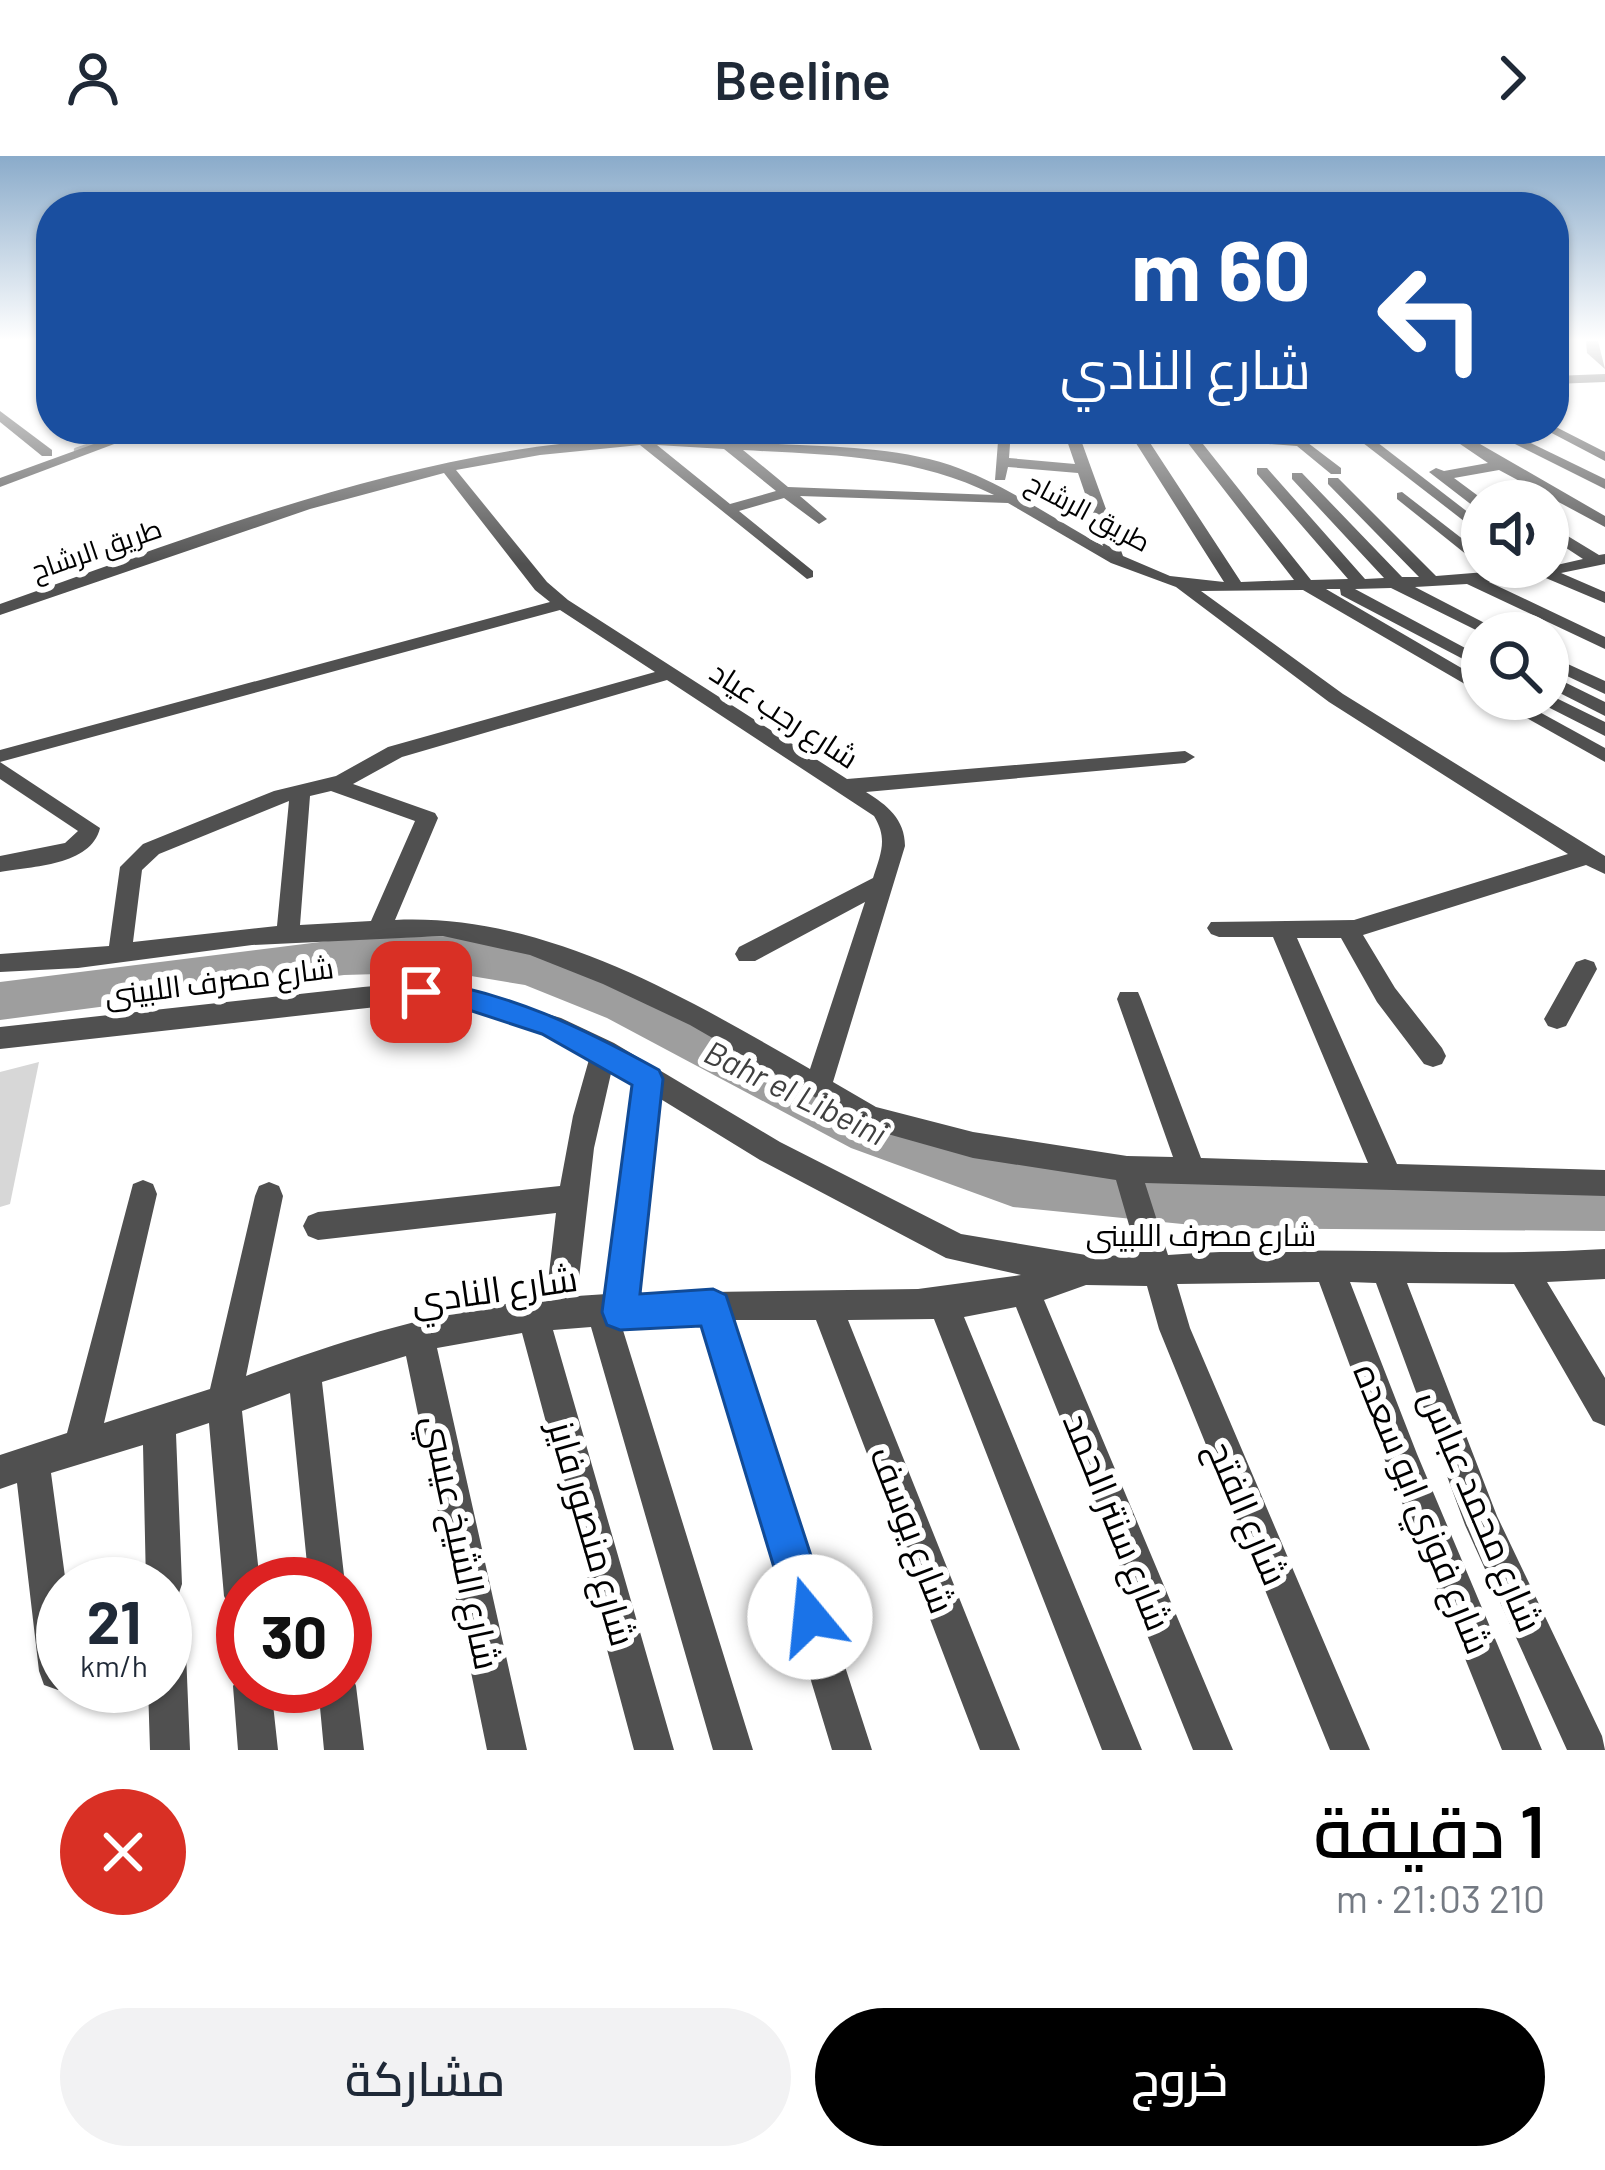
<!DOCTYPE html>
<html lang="ar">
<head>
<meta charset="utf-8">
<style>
  :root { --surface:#fff; --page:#f2f2f3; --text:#1f2937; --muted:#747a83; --accent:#000 }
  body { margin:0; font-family:Barlow,Cairo,sans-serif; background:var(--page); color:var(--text); direction:rtl; height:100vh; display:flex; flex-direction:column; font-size:45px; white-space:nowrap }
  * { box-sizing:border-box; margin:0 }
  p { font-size:39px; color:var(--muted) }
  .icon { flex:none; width:66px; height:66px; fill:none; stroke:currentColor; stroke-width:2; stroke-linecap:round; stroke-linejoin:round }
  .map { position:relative; height:1594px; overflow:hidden; direction:ltr }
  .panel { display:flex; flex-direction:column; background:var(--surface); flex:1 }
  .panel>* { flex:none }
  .hud { position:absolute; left:36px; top:36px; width:1533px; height:252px; border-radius:48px; box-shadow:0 3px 9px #0004; direction:rtl; background:#1a4fa0; color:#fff; overflow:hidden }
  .controls { position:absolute; left:1461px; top:324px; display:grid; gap:24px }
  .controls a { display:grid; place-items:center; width:108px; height:108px; border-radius:50%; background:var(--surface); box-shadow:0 3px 9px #0004; font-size:60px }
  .speed { position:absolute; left:36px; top:1401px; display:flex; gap:24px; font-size:60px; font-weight:700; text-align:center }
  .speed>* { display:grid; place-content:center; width:156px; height:156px; border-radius:50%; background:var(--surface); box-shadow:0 3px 9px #0004; line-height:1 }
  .speed small { font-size:30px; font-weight:400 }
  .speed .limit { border:18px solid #d22; background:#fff; color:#111 }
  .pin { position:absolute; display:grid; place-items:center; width:102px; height:102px; color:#fff; margin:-51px; border-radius:24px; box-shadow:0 6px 18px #0006 }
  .me { position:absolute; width:132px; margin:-66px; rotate:343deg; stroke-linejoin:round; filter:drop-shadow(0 0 9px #0008) }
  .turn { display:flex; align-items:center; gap:42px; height:252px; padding:0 60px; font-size:54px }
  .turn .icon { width:156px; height:156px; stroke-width:2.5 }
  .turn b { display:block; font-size:84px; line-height:102px }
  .round { display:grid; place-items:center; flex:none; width:126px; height:126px; border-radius:63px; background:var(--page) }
  .overview { display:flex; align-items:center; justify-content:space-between; height:204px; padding:0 60px }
  h1 { font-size:72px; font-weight:600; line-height:90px; color:var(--accent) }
  .cta { display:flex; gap:24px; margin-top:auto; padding:24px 60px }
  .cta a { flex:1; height:138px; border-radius:72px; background:var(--accent); color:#fff; font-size:48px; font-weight:600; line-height:138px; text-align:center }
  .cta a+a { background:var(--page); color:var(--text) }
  header { display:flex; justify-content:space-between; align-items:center; height:156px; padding:0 60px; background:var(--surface); font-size:54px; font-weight:600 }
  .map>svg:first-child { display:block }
  .green { fill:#d7d7d7 }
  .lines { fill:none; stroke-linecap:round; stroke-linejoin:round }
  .stream { stroke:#9e9e9e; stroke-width:4.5 }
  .river { fill:#9e9e9e; fill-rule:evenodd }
  .minor { fill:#505050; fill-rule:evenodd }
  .route { fill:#1a73e8; stroke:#114b97; stroke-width:3 }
  .labels { text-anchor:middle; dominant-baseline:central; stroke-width:12; stroke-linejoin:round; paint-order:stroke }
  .far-street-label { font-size:27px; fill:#000; stroke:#fff }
  .street-label { font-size:30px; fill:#000; stroke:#fff }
  .water-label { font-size:33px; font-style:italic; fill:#3f3f3f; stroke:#fff }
  .near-street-label { font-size:36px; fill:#000; stroke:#fff }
</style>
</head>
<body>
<header><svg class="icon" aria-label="forward" viewBox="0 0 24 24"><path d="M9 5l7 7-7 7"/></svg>Beeline<svg class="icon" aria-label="person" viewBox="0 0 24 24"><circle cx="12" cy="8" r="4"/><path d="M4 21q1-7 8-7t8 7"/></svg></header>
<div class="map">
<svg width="1605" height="1594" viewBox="0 0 1605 1594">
  <rect width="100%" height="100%" fill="#fff"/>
  <path class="green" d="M39,906l-29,142 -10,3v-135z"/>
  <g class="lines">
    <path class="stream" d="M76,294l61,-21"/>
    <path class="river" d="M447,780l83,14 111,42 242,122 130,43 209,19 383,3v52l-383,-3 -209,-21 -162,-59 -244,-130 -82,-33 -78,-13 -103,3 -344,45v-38l344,-43z"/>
    <g class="minor">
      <path d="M1586,185h12l7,28 -18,-16z"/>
      <path d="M1605,218v8l-51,2v-8z"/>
      <path d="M0,255l52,39v6h-10l-42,-34z"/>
      <path d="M1554,270l51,26v9l-61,-32h10z"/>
      <path d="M135,273h19l-154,58v-9z"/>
      <path d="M999,273l12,2 -2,27 66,6 -12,-35h14l46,127 47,20 54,6 -97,-153h14l100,153 53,-2 -110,-142 -16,-2 -10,-7 128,8 -2,-3 7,-4 50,38v6h-10l-34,-28 -98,-7 112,141 37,-1 -91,-105v-6h10l98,111 19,-1 -92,-99v-6h10l100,104h17l-91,-93v-6h10l98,98 112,-9 35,-8 -35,-23v-12l51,31 6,-1v10l-44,9 44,19v11l-64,-27 -52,6 116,55v12l-138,-65 -52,3 89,46h-22l-91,-45 -36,1 127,68v12l-141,-74 -1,-6h-14l156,91v14l-179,-104 -102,1 142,103 262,162v18l-19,-9 -223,70 32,53 47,60 4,8 -4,8 -9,3 -9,-3 -47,-62 -36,-64h-44l100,226 208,6v26l-460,-13 23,72c146,-11 291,3 437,-6v30l-58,3 58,96v48l-12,-5 -79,-137 -107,-1 90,233 105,220 3,14h-38l-102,-225 -89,-242 -26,-1 67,172 125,296h-40l-118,-292 -65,-176 -142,2 13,44 180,422h-40l-171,-421 -12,-43 -61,-1 -42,15 189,450h-40l-177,-443 -52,10 178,433h-40l-168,-431 -86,1 172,430h-40l-164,-430h-83l139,430h-40l-130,-429 -80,6 131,423h-40l-122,-423 -38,3 121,420h-40l-112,-417 -85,15 90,402h-40l-81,-394 -84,26 23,202v1l-36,-1 -19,-191 -48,18 18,173h-17v31l-13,-6 -6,-13 -15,-173 -33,11 6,150 -3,9 5,11 6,146h-40l-2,-64h17v-102h-19l-3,-139 -92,28 15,111 -3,102h5l-10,4 -14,-5 -5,-14 -22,-188 -17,6v-34l67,-22 66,-249 10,-4 10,4 4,10 -53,229 106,-34 45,-193 4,-10 10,-4 10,4 4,10 -37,180c97,-36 195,-67 300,-77l10,-86 -238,27 -10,-4 -5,-10 5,-10 10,-4 242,-26 13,-70 17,-60c-53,-26 -110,-48 -169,-54l-421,47v-22l363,-40 58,-5 29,3 111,33 53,25 166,99 181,92 125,21 52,1 -22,-76 -143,-22 -103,-29 -180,-104 -87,-41 -73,-29 -87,-19 -191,9 -174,23 -78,4v-18l109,-8 11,-79 23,-23 131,-53 62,-15 52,-29 267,-75 -95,-62 -560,152 100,66c-9,38 -68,38 -100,44v-16l65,-13 13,-12 -78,-52v-29l550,-148 -15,-12 -91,-117 -134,36 -310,106v-11c202,-71 408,-153 624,-166 51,-3 103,3 154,6 58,3 117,3 172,21 55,19 102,53 153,81l-25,-73 -70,-6 -3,13h-10zM640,289l167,134 6,-2v-6l-74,-60 45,-13 35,26 8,-5 -27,-23 208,7 103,60 65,24 153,115 239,152 -214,66 -143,2 -4,6 4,6 8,3h54l95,226 -167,-5 -60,-159 -3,-7h-18l-3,7 56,158 -46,-1 -154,-24 -97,-25 -43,-25 72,-236c0,-27 -18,-41 -39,-54l319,-29 10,-6 -10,-6 -338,28 -279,-179 -21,-18 -91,-112 84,-15zM657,289l67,4 52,42 -46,13zM743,294c88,5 170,5 251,45l-206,-8zM667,524l207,136c14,23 7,37 -1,62l-134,69 -4,7 4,7h16l110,-59 -55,167c-125,-72 -266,-156 -415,-149l43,-102 -3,-5 -82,-29 49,-27zM331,635l84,30 -44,100 -71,4 10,-129zM289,645l-12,125 -144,16 9,-72 17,-16zM612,913l22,13 -27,212 -30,2 17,-148zM659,942l101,62 186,98 75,17 -103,14 -280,4z"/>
      <path d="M1345,273h15l122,94v12z"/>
      <path d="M1438,273h16l151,87v11l-106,-57 -45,8 31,23 -3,9 -5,-1 -48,-37 7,-4 8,3 44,-8z"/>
      <path d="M1485,273h17l103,50v10z"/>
      <path d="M1495,335l16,10h-17l-6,-6z"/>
      <path d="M1402,336l80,62v13l-85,-68v-6z"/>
      <path d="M1548,499l57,26v13l-57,-27z"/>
      <path d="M1548,518l57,28v14l-57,-29z"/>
      <path d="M1548,538l57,28v14l-65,-33 -2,-4h10z"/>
      <path d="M1493,543h23l89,49v14z"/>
      <path d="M1585,803l9,3 3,7 -31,57 -9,3 -9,-3 -4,-7 4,-7 28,-50z"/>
      <path d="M243,1514v16h28l7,64h-40l-5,-64z"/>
      <path d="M345,1514l6,2 5,14 8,64h-40l-6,-64h27z"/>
    </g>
  </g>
  <linearGradient id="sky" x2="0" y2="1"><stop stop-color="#8aabca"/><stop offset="0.45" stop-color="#fff"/><stop offset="1" stop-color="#fff" stop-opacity="0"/></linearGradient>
  <rect width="1605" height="408" fill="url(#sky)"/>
  <path class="route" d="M421,824c88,12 160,47 238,90l4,9 -23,215 73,-5 13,6 105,322 -6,15 -15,6 -15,-6 -6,-15 -88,-291 -81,4 -13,-5 -5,-13 30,-227 -90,-51 -73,-24 -58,-10 -4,-8 4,-8z"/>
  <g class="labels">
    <g class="far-street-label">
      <text transform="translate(1089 355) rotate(28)">طريق الرشاح</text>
      <text transform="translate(96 392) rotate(-19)">طريق الرشاح</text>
    </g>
    <g class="street-label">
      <text transform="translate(785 558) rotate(33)">شارع رجب عياد</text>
      <text transform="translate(219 824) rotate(-7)">شارع مصرف اللبينى</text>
      <text x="1201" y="1078">شارع مصرف اللبينى</text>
    </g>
    <g class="water-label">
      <text transform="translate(796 936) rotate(26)">Bahr el Libeini</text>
    </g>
    <g class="near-street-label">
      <text transform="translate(494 1132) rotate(-8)">شارع النادي</text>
      <text transform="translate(1424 1352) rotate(68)">شارع فوزي ابو سعده</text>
      <text transform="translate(1483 1354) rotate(67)">شارع محمد عباس</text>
      <text transform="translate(1249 1356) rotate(67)">شارع الفتح</text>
      <text transform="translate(1119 1365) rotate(68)">شارع سنتر الحمد</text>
      <text transform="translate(914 1373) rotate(69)">شارع يوسف</text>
      <text transform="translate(594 1377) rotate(74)">شارع منصور فايز</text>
      <text transform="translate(463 1386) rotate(78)">شارع الشيخ عيسي</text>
    </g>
  </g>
</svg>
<div class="controls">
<a><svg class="icon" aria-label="sound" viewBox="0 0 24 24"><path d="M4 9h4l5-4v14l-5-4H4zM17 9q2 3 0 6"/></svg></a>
<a><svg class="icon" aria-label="search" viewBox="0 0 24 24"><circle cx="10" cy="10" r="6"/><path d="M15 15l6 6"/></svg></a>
</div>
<div class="speed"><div>21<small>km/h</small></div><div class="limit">30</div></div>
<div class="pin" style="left:421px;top:836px;background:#d93025"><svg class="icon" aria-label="arrive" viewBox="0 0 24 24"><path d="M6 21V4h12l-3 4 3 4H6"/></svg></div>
<svg class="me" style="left:810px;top:1461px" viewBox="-20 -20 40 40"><circle r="19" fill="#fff"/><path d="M0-13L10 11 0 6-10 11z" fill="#1a73e8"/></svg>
<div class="hud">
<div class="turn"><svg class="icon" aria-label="left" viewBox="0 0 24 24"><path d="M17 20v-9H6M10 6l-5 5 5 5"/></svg><div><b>60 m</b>شارع النادي</div></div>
</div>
</div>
<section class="panel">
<div class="overview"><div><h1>1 دقيقة</h1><p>210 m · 21:03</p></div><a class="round" style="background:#d93025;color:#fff"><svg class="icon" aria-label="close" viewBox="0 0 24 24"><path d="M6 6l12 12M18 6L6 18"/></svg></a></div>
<div class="cta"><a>خروج</a><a>مشاركة</a></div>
</section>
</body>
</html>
